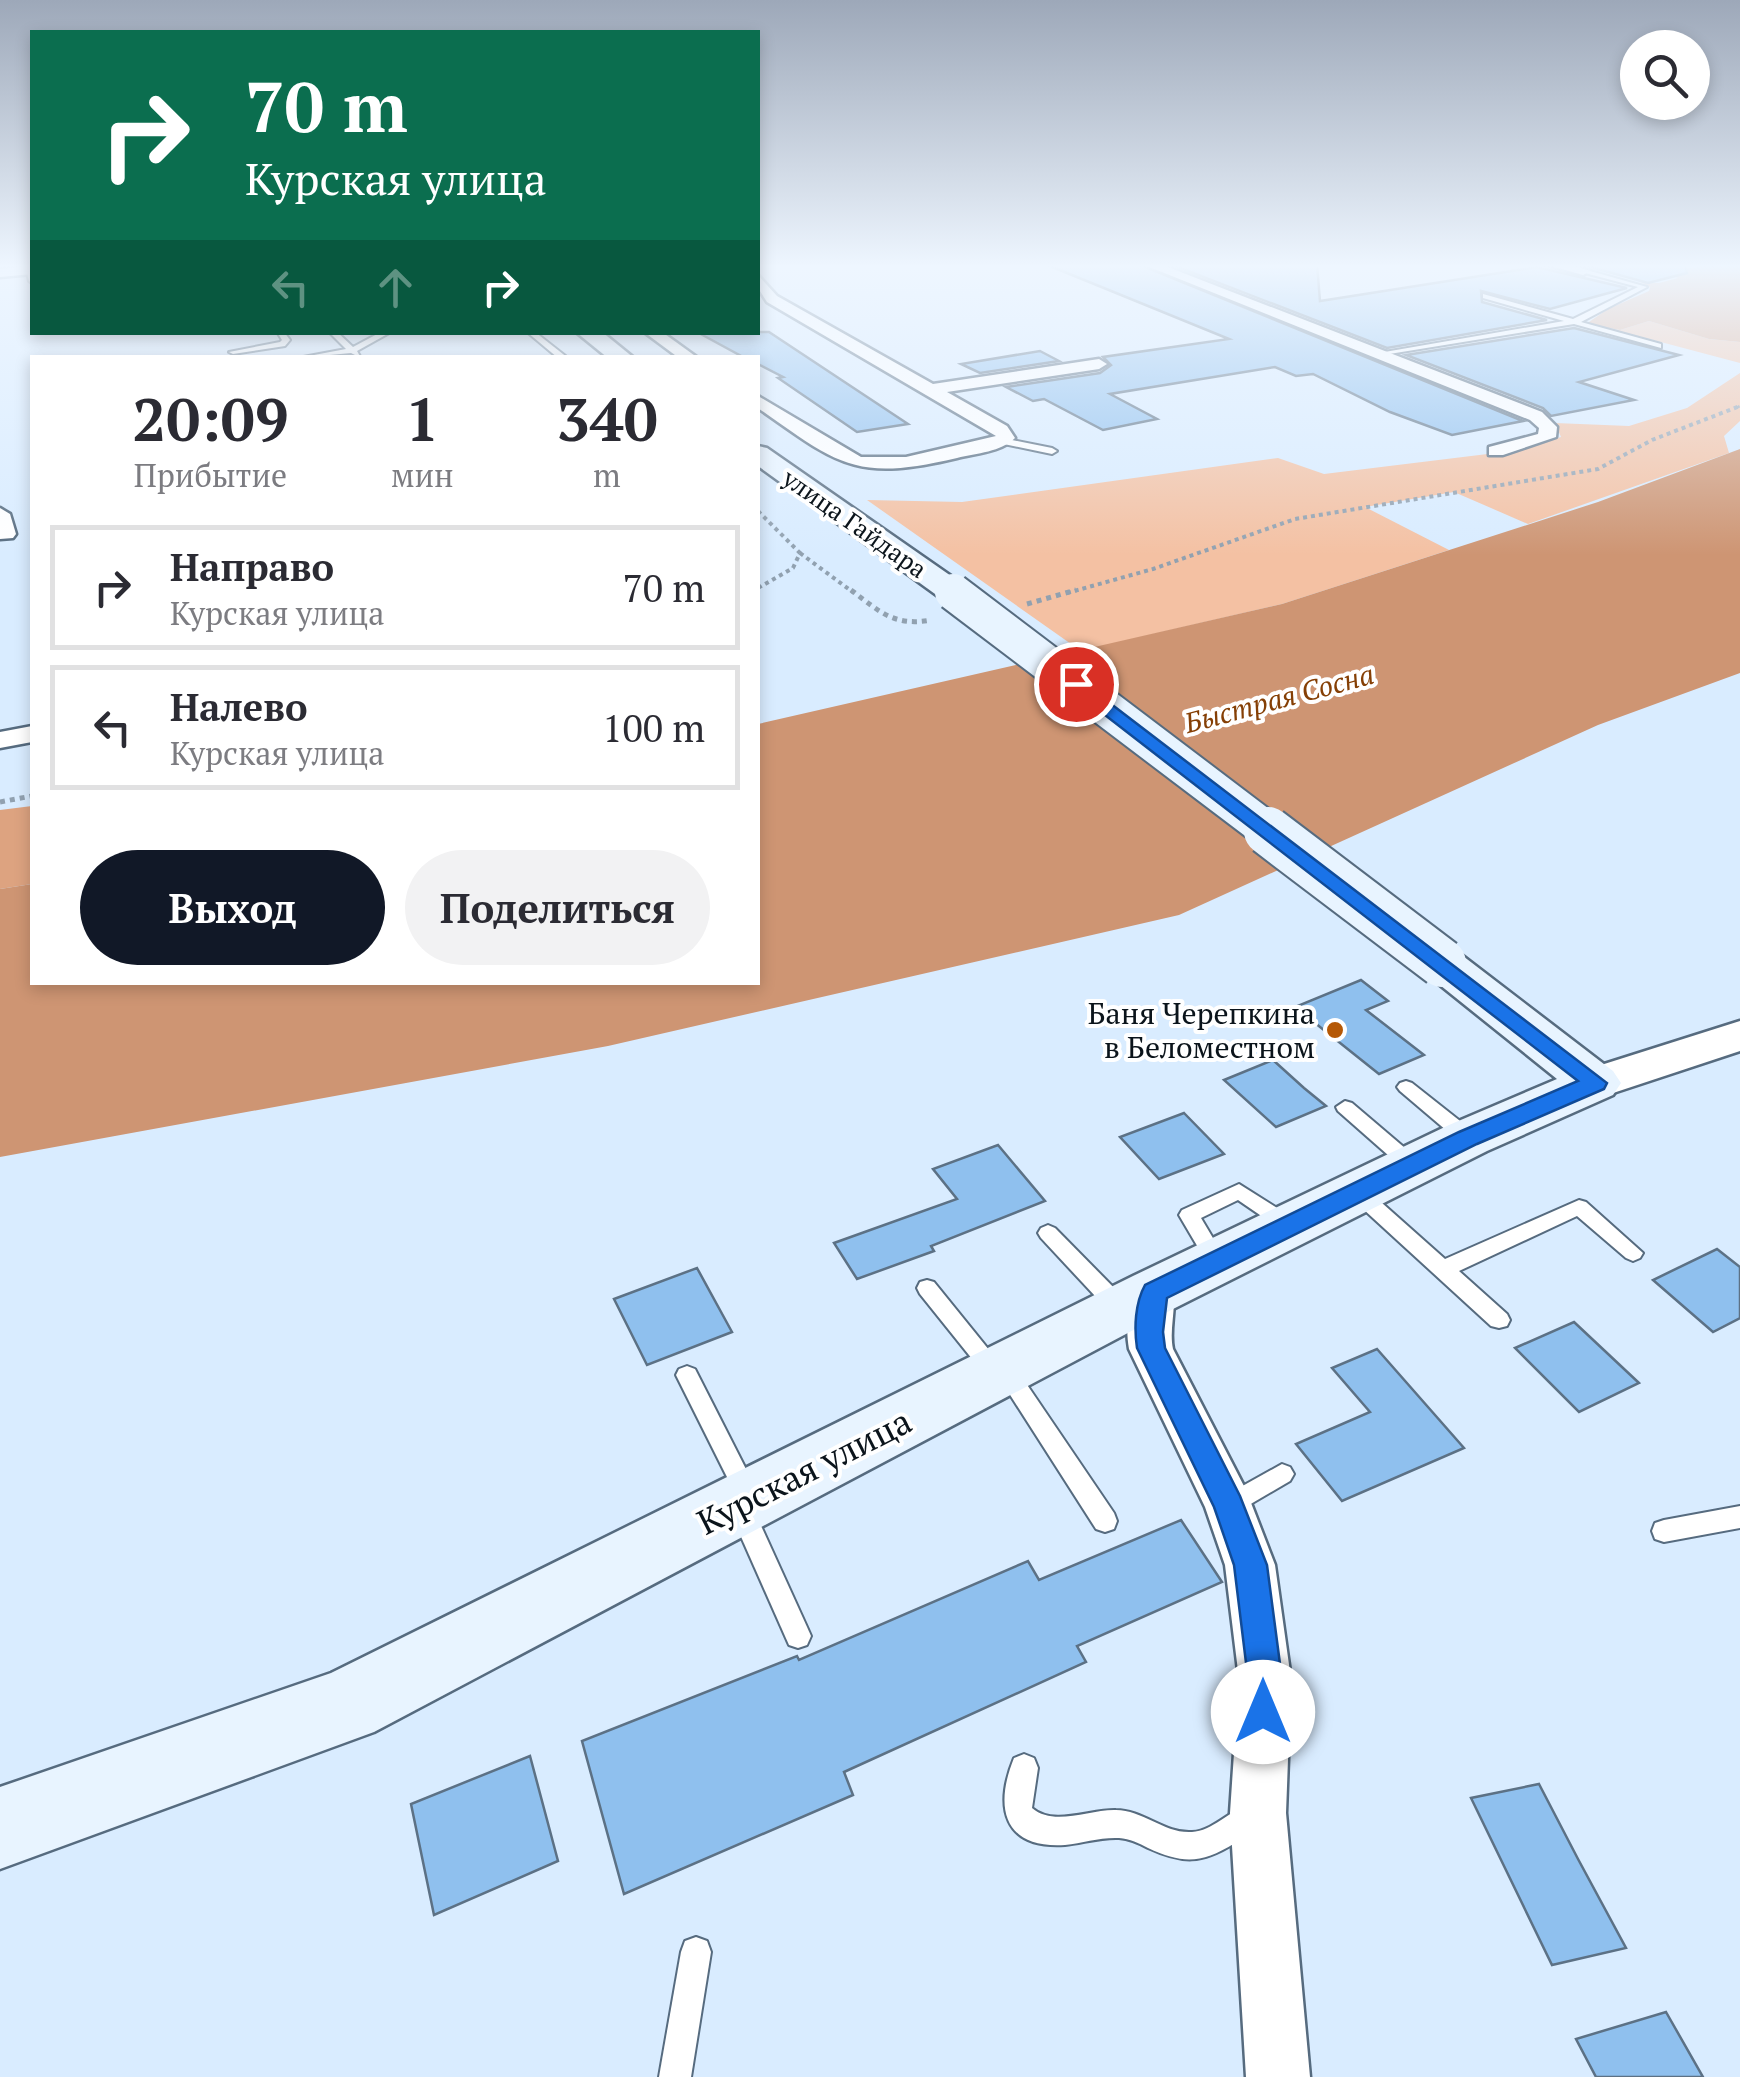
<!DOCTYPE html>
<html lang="ru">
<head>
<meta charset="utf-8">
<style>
  :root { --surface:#fff; --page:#f2f2f3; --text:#2b2b33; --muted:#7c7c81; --line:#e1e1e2; --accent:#111827 }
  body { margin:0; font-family:"PT Serif",serif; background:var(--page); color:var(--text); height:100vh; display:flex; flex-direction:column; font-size:38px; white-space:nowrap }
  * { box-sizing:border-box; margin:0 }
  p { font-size:32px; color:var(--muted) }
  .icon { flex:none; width:55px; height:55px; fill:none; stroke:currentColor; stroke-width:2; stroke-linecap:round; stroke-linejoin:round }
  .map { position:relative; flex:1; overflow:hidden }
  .side { position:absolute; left:30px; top:355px; width:730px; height:630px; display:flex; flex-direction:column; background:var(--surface); border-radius:0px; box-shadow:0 5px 15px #0003 }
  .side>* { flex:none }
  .guide { position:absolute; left:30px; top:30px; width:730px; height:305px; border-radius:0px; box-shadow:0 5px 15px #0003; background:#0b6e4f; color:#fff; overflow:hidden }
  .controls { position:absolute; left:1620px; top:30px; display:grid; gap:20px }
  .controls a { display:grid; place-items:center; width:90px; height:90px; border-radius:50%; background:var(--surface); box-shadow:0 5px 15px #0003; font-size:50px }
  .pin { position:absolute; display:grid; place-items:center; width:85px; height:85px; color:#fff; margin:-42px; border:5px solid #fff; border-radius:50%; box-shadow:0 2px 10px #0007 }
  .me { position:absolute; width:110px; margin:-55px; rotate:0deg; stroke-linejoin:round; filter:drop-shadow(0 0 8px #0008) }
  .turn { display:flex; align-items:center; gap:35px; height:210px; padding:0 50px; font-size:45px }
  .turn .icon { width:130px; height:130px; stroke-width:2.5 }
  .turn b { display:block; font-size:70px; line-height:85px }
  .lanes { display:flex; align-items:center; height:95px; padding:0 50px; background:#0003; justify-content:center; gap:50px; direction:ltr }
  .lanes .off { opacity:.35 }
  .eta { display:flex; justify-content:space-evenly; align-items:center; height:170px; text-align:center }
  .eta b { font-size:60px; font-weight:700; line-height:70px }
  .action { display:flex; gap:20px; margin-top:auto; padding:20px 50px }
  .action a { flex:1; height:115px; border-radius:60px; background:var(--accent); color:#fff; font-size:40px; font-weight:700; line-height:115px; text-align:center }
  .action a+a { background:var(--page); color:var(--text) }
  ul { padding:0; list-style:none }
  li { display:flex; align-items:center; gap:30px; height:125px; margin:0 20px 15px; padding:0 30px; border:5px solid var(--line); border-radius:0px }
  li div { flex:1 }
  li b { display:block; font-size:38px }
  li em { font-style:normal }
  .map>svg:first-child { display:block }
  .green { fill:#f4c1a3 }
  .forest { fill:#dda380 }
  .water { fill:#ce9573 }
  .building { fill:#8fc0ee; stroke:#5c7185; stroke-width:2.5 }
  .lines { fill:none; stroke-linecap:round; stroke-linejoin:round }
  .service-casing { stroke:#566b7f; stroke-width:4 }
  .minor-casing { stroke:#566b7f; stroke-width:5 }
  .tertiary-casing { stroke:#566b7f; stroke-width:5 }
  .secondary-casing { stroke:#566b7f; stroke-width:5 }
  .path-far2 { stroke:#91a1b0; stroke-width:2.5; stroke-dasharray:4 4; stroke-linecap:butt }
  .path-far1 { stroke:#91a1b0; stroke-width:4; stroke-dasharray:4 4; stroke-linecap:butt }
  .path { stroke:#91a1b0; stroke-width:5; stroke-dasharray:5 5; stroke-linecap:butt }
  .service { fill:#fff; fill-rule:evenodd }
  .minor { fill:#fff; fill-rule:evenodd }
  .tertiary { fill:#fff; fill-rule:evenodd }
  .secondary { fill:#e8f4ff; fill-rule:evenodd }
  .secondary-bridge-far1-casing { stroke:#566b7f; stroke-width:40; stroke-linecap:butt }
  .secondary-bridge-casing { stroke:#566b7f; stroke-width:52; stroke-linecap:butt }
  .secondary-bridge-far1 { stroke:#e8f4ff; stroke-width:36 }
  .secondary-bridge { stroke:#e8f4ff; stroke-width:48 }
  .route { fill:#1a73e8; stroke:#114b97; stroke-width:2.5 }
  .poi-dot { fill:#b55805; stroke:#fff; stroke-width:4 }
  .labels { text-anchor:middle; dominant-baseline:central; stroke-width:8; stroke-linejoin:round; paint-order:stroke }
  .far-street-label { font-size:25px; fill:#0b141b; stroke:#fff }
  .far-water-label { font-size:28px; font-style:italic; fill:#853f05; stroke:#fff }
  .poi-label { font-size:30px; fill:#0b141b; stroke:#fff; text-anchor:end }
  .near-street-label { font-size:35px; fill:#0b141b; stroke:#fff }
</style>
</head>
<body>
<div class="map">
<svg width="1740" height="2077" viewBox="0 0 1740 2077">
  <rect width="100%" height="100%" fill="#d9ecff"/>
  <g class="green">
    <path d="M1649,321l60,18 31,3v21l-132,-35 12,2z"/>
    <path d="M1740,373v48l-16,15 5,17 -201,71 -74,-32 -89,15 84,43 -167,54 -201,47 -214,-151 95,2 316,-44 46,16 188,-23 49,-14 -6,-14 74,3 58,-18z"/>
  </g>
  <g class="forest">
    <path d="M1692,264h48v78l-31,-3 -60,-18 -29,9 -34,-6 22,-15 41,-18 1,-4 -10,-5 19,1 19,-5 -22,-8 2,-1 41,-2z"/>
    <path d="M32,806v78l-32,5v-79z"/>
  </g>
  <path class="water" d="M1740,449v224l-142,52 -419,190 -571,131 -608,111v-268l32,-5v98h726v-258l524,-120 316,-102z"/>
  <g class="building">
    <path d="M1045,264h93l385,157 -71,14 -62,-23 -77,-38 -17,2 -21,-9 -165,27 47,25 -54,11 -59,-31 -11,2 -27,-14 94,-14 11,-8 -8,-8 126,-18z"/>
    <path d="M1170,264h147l3,37 217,-34 90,21 -77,21 -69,-18 1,11 65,18 -160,28z"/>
    <path d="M1685,264l2,9 -39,10 -65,-18z"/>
    <path d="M1574,328l105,27 -100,27 55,18 -83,16 -8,-8 -137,-53z"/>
    <path d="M697,332h72l139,92 -51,8 -79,-54 5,-1 -25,-13v-6h-13z"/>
    <path d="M1040,351l19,10 -79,12 -19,-9z"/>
    <path d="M1361,980l27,21 -22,9 58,45 -45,19 -84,-67z"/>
    <path d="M1273,1060l31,28 22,18 -50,21 -52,-47z"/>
    <path d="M1184,1113l40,41 -65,25 -39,-42z"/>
    <path d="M998,1145l47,56 -114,45 3,5 -77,28 -23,-36 123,-44 -24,-30z"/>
    <path d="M1717,1249l23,18v51l-27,14 -60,-52z"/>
    <path d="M697,1268l35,64 -85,33 -33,-66z"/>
    <path d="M1574,1322l65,61 -60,29 -64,-64z"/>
    <path d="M1377,1349l87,99 -122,53 -46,-57 74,-32 -38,-44z"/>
    <path d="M1181,1520l41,62 -145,64 9,16 -242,110 9,23 -229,99 -42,-153 215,-85 2,4 229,-99 11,19z"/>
    <path d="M530,1756l28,105 -124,54 -23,-111z"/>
    <path d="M1539,1784l39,75 48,89 -74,17 -81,-167z"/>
    <path d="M1666,2012l37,65h-107l-20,-38z"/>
  </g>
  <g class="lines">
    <defs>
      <g id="service">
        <path d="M26,269l5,1 1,13 -3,-2z"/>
        <path d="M1583,269l64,18 -66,35 80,22v4l-87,-24 -197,32 -4,-2 191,-33 -81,-23v-4l90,25 65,-32 -57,-15z"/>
        <path d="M277,332h7l6,8 -5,6 -52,8 -4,-2 51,-10 2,-2z"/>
        <path d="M329,332h8l16,15 28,-15h10l-34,19 4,7 -10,-5 -53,5 48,-9z"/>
        <path d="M527,332h8l33,26h-10z"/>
        <path d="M1002,438l50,10 5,3 -5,3 -53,-11v-4z"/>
        <path d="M1406,1081l6,2 62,49 2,5 -2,5h-14l-60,-51 -3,-4 3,-4z"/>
        <path d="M1345,1101l7,2 67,57 3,5 -3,5h-14l-67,-59 -2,-4z"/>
        <path d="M1239,1184l54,34 3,5 -3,5h-14l-41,-28 -37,18 25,42 -3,6 -7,2 -7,-2 -30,-51 3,-5z"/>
        <path d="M1357,1185l7,2 81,72 134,-59 7,2 57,51 -3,5 -7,3 -7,-3 -49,-42 -118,55 48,43 3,6 -3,6 -8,2 -8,-2 -141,-129 -3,-5 3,-5z"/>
        <path d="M1048,1225l7,3 70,71 3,6 -3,6 -8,2 -8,-2 -68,-73 -3,-5 3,-5z"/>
        <path d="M927,1280l7,2 68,84 13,1 99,146 3,8 -3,8 -9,3 -9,-3 -98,-153 -13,-1 -65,-81 -3,-6 3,-6z"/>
        <path d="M687,1366l8,3 58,114 4,7 -4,7 -8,3 -8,-3 -61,-122 3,-6z"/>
        <path d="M1282,1464l8,3 4,7 -4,7 -53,31 -8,4 -8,-4 -4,-7 4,-7z"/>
        <path d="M743,1503l9,3 55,121 4,9 -4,9 -9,3 -9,-3 -58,-131 3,-8z"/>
        <path d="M1740,1506v22l-76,14 -9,-3 -3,-8 3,-8 9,-3z"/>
        <path d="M1024,1754l10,4 4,10 -6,40c22,19 58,1 84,2 27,0 49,24 76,22 20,-1 38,-21 56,-28l10,4 4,10c-5,13 -16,18 -27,25 -34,21 -52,21 -87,5 -9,-5 -18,-9 -29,-10 -18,-1 -36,5 -54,7 -62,4 -71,-38 -51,-87z"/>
        <path d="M696,1937l11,4 4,11 -20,125h-32l22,-125 4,-11z"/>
      </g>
      <g id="minor">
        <path d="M1142,264h18l382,148 15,15 -1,10 -53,18h-14v-8l49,-13 1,-6 -9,-8z"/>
        <path d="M1544,264h24l22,7 -7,4z"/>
        <path d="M32,266v8l-32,3v-8z"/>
        <path d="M758,275l19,21 156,88 166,-25 8,5 -8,5 -152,23 60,34 8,12c-14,14 -38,15 -58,20 -102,24 -118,7 -199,-50v-12l103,61h45l90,-21 -229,-134 -9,-14z"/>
        <path d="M644,332h18l36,26h-19z"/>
        <path d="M0,508l10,6 6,20 -3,4 -13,1z"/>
        <path d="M32,726v16l-32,6v-16z"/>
        <path d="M1154,1276l15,5c11,20 -1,45 4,68l73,141 29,75 16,114 -5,134 24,264h-64l-16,-264 9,-134 -14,-114 -20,-58 -76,-158c-4,-23 -1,-48 10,-68z"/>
      </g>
      <path id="tertiary" d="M1740,1021v30l-145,48 -16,-5 -7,-11 7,-11z"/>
      <g id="secondary">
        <path d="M576,332h26l32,26h-26z"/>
        <path d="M758,446l9,2 197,137 5,7 -5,7h-22l-184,-133z"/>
        <path d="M1442,949l17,4 154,118 8,12 -8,12 -126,56 -312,157 -801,424 -374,137v-82l331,-114 802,-397 316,-151 108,-46 -132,-106 -6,-10 6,-10z"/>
      </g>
    </defs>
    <use href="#service" class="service-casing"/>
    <use href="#minor" class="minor-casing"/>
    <use href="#tertiary" class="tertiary-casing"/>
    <use href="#secondary" class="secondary-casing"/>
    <path class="path-far2" d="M1736,408l4,-2"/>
    <g class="path-far1">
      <path d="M758,511l42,42 -7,15 -35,20"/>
      <path d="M800,553l54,40"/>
      <path d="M1067,593l86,-24 142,-50 303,-50 54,-29 88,-34"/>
    </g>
    <g class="path">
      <path d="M851,590c28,21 43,37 80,30"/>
      <path d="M1027,604l49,-14"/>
      <path d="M0,802l32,-6"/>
    </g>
    <use href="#service" class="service"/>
    <use href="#minor" class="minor"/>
    <use href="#tertiary" class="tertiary"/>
    <use href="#secondary" class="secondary"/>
    <defs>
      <path id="secondary-bridge-far1" d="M953,592l318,241"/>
      <path id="secondary-bridge" d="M1268,831l174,132"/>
    </defs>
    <use href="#secondary-bridge-far1" class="secondary-bridge-far1-casing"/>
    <use href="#secondary-bridge" class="secondary-bridge-casing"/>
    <use href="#secondary-bridge-far1" class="secondary-bridge-far1"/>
    <use href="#secondary-bridge" class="secondary-bridge"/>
  </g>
  <linearGradient id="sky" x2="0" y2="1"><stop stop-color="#9da8b9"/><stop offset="0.48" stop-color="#eef6ff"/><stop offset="1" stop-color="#eef6ff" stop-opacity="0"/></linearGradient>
  <rect width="1740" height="555" fill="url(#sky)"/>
  <path class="route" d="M1070,681h11l526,402 -3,6 -127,55 -310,154 -4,34 2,16 75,148 27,69 15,114 -2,33 -5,13 -12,5 -12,-5 -5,-13 2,-33 -14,-114 -20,-58 -77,-159c-3,-20 -2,-45 8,-63l314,-153 119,-51 -508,-393z"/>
  <circle class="poi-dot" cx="1335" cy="1030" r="10"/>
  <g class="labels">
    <g class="far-street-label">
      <text transform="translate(855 523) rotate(35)">улица Гайдара</text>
    </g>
    <g class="far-water-label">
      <text transform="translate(1279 698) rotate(-15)">Быстрая Сосна</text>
    </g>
    <g class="poi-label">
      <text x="1315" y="1013">Баня Черепкина<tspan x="1315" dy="34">в Беломестном</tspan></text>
    </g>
    <g class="near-street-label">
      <text transform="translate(804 1471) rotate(-27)">Курская улица</text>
    </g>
  </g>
</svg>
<div class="controls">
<a><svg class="icon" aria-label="search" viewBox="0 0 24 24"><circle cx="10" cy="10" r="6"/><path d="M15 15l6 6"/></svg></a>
</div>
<div class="pin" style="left:1076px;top:684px;background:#d93025"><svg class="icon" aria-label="arrive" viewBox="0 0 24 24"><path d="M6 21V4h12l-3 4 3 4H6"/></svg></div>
<svg class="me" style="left:1263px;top:1712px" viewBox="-20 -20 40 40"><circle r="19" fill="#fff"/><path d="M0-13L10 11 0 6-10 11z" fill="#1a73e8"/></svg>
<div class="guide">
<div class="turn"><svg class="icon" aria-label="right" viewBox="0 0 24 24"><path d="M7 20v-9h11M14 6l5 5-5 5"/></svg><div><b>70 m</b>Курская улица</div></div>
<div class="lanes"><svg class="icon off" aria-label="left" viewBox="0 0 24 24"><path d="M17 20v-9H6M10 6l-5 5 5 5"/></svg><svg class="icon off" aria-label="ahead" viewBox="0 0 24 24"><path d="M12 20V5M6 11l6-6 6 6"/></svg><svg class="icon" aria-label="right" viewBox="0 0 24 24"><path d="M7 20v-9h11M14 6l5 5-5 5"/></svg></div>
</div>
<section class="side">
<div class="eta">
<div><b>20:09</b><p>Прибытие</p></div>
<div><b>1</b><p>мин</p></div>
<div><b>340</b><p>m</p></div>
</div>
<ul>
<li><svg class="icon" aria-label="right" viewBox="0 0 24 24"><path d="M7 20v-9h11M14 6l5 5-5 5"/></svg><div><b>Направо</b><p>Курская улица</p></div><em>70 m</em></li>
<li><svg class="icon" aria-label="left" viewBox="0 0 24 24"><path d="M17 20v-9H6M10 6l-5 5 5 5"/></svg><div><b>Налево</b><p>Курская улица</p></div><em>100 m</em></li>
</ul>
<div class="action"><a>Выход</a><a>Поделиться</a></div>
</section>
</div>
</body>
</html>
